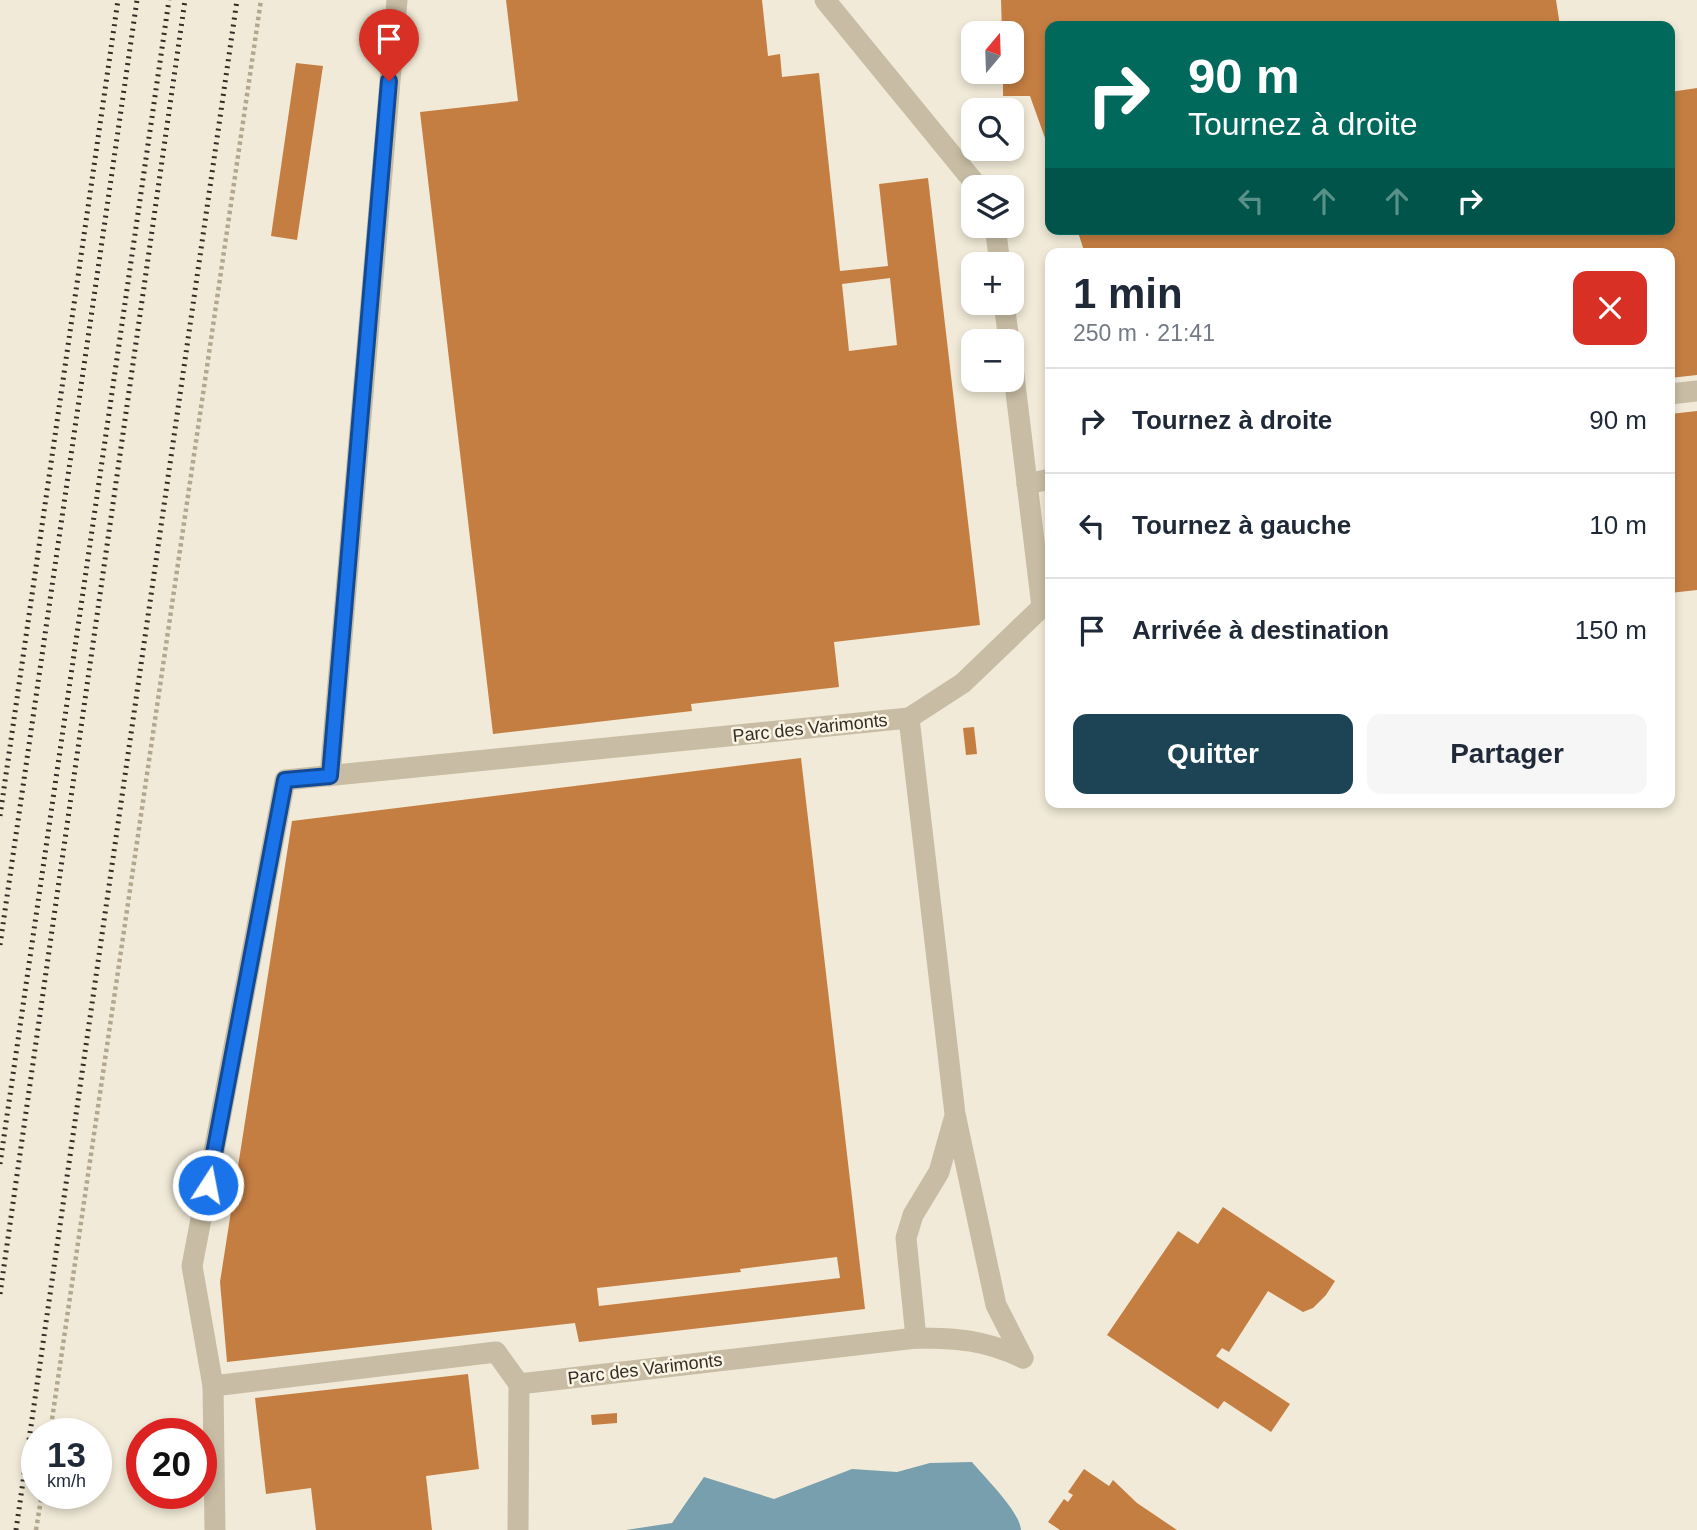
<!DOCTYPE html>
<html lang="fr">
<head>
<meta charset="utf-8">
<style>
  :root { --surface:#fff; --page:#f6f6f7; --text:#1f2937; --muted:#747a83; --line:#e0e1e3; --accent:#1c4454 }
  body { margin:0; font-family:Helvetica,sans-serif; background:var(--page); color:var(--text); height:100vh; display:flex; flex-direction:column; font-size:26px; white-space:nowrap }
  * { box-sizing:border-box; margin:0 }
  p { font-size:23px; color:var(--muted) }
  .icon { flex:none; width:38px; height:38px; fill:none; stroke:currentColor; stroke-width:2; stroke-linecap:round; stroke-linejoin:round }
  .map { position:relative; flex:1; overflow:hidden }
  .sheet { position:absolute; left:1045px; top:248px; width:630px; height:560px; display:flex; flex-direction:column; background:var(--surface); border-radius:14px; box-shadow:0 4px 10px #0003 }
  .sheet>* { flex:none }
  .banner { position:absolute; left:1045px; top:21px; width:630px; height:214px; border-radius:14px; box-shadow:0 4px 10px #0003; background:#00695c; color:#fff; overflow:hidden }
  .needle { width:46px; rotate:19deg }
  .buttons { position:absolute; left:961px; top:21px; display:grid; gap:14px }
  .buttons a { display:grid; place-items:center; width:63px; height:63px; border-radius:14px; background:var(--surface); box-shadow:0 4px 10px #0003; font-size:35px }
  .speed { position:absolute; left:21px; top:1418px; display:flex; gap:14px; font-size:35px; font-weight:700; text-align:center }
  .speed>* { display:grid; place-content:center; width:91px; height:91px; border-radius:50%; background:var(--surface); box-shadow:0 4px 10px #0003; line-height:1 }
  .speed small { font-size:18px; font-weight:400 }
  .speed .limit { border:10px solid #d22; background:#fff; color:#111 }
  .pin { position:absolute; display:grid; place-items:center; width:60px; height:60px; color:#fff; margin:-72px -30px; border-radius:50% 50% 50% 0; rotate:-45deg; box-shadow:0 0 7px #0007 }
  .pin .icon { rotate:45deg }
  .me { position:absolute; width:77px; margin:-38px; rotate:11deg; stroke-linejoin:round; filter:drop-shadow(0 0 5px #0008) }
  .turn { display:flex; align-items:center; gap:24px; height:147px; padding:0 28px; font-size:32px }
  .turn .icon { width:91px; height:91px; stroke-width:2.5 }
  .turn b { display:block; font-size:49px; line-height:60px }
  .lanes { display:flex; align-items:center; height:66px; padding:0 28px; background:#0003; justify-content:center; gap:35px; direction:ltr }
  .lanes .off { opacity:.35 }
  .round { display:grid; place-items:center; flex:none; width:74px; height:74px; border-radius:14px; background:var(--page) }
  .headline { display:flex; align-items:center; justify-content:space-between; height:119px; padding:0 28px }
  h1 { font-size:42px; font-weight:700; line-height:52px }
  .action { display:flex; gap:14px; margin-top:auto; padding:14px 28px }
  .action a { flex:1; height:80px; border-radius:14px; background:var(--accent); color:#fff; font-size:28px; font-weight:700; line-height:80px; text-align:center }
  .action a+a { background:var(--page); color:var(--text) }
  ul { padding:0; list-style:none }
  li { display:flex; align-items:center; gap:21px; height:105px; padding:0 28px; border-top:2px solid var(--line) }
  li div { flex:1 }
  li b { display:block; font-size:26px }
  li em { font-style:normal }
  .map>svg:first-child { display:block }
  .water { fill:#779fad }
  .building { fill:#c57e42; fill-rule:evenodd }
  .lines { fill:none; stroke-linecap:round; stroke-linejoin:round }
  .path { stroke:#b4a78e; stroke-width:4.5; stroke-dasharray:3.5 3.5; stroke-linecap:butt }
  .minor { stroke:#c8bda4; stroke-width:21 }
  .rail { stroke:#342d26; stroke-width:5; stroke-dasharray:2 5; stroke-linecap:butt }
  .route-casing { stroke:#114b97; stroke-width:18 }
  .route { stroke:#1a73e8; stroke-width:12 }
  .labels { text-anchor:middle; dominant-baseline:central; stroke-width:5; stroke-linejoin:round; paint-order:stroke }
  .street-label { font-size:18px; fill:#342d26; stroke:#f9f4e4 }
</style>
</head>
<body>
<div class="map">
<svg width="1697" height="1530" viewBox="0 0 1697 1530">
  <rect width="100%" height="100%" fill="#f1ead8"/>
  <path class="water" d="M972,1462c13,16 47,48 49,68h-395l46,-7 32,-46 70,22 78,-30 45,3 33,-9z"/>
  <g class="building">
    <path d="M506,0h256l6,56 12,-2 2,23 37,-4 21,198 48,-5 -9,-82 49,-6 52,447 -146,17 5,45 -148,17 1,7 -199,23 -73,-622 98,-11zM890,278l7,67 -48,6 -7,-67z"/>
    <path d="M1001,0h555l4,26h-510v126l-20,-56h-27v-24h9v-39h-10z"/>
    <path d="M296,63l27,3 -26,174 -26,-4z"/>
    <path d="M1697,88v287l-27,3v-124h-585l-8,-25h593v-137z"/>
    <path d="M1697,411v179l-27,3v-179z"/>
    <path d="M974,727l3,27 -11,1 -3,-27z"/>
    <path d="M801,758l64,551 -286,33 -4,-19 -348,39 -7,-80 72,-461zM837,1257l3,21 -241,28 -2,-18 144,-16 -1,-3z"/>
    <path d="M1223,1207l112,74 -9,14 -13,13 -10,4 -35,-21 -39,61 -7,-4 -6,8 74,48 -19,28 -47,-31 -6,8 -111,-74 71,-104 20,13z"/>
    <path d="M468,1374l11,95 -53,7 6,54h-116l-5,-42 -45,6 -11,-96z"/>
    <path d="M617,1413v10l-25,2 -1,-10z"/>
    <path d="M1084,1469l25,17 4,-6 24,23 40,27h-117l-12,-8 16,-23 4,3 5,-7 -5,-3z"/>
  </g>
  <g class="lines">
    <g class="path">
      <path d="M50,1433l211,-1433"/>
      <path d="M36,1530l6,-37"/>
    </g>
    <g class="minor">
      <path d="M825,0l153,187"/>
      <path d="M995,226l5,38"/>
      <path d="M1004,303l5,38"/>
      <path d="M1670,394l27,-3"/>
      <path d="M1027,484l23,-5"/>
      <path d="M909,718l54,-35 79,-76 -30,-248"/>
      <path d="M330,776l67,-776"/>
      <path d="M916,1338l-10,-100 7,-23 26,-43 15,-53"/>
      <path d="M519,1384l-23,-32 -283,34 -21,-120 93,-486 624,-62 46,396 41,191 27,53"/>
      <path d="M213,1386l2,144"/>
      <path d="M518,1530l1,-146 397,-46c41,0 69,2 107,20"/>
    </g>
    <g class="rail">
      <path d="M0,816l118,-816"/>
      <path d="M0,945l137,-945"/>
      <path d="M0,1164l169,-1164"/>
      <path d="M0,1294l185,-1294"/>
      <path d="M16,1530l221,-1530"/>
    </g>
  </g>
  <g class="lines">
    <defs>
      <path id="route" d="M208,1185l77,-405 45,-4 59,-695"/>
    </defs>
    <use href="#route" class="route-casing"/>
    <use href="#route" class="route"/>
  </g>
  <g class="labels">
    <g class="street-label">
      <text transform="translate(810 728) rotate(-6)">Parc des Varimonts</text>
      <text transform="translate(645 1369) rotate(-7)">Parc des Varimonts</text>
    </g>
  </g>
</svg>
<div class="buttons">
<a><svg class="needle" viewBox="-14 -14 28 28"><path d="M0-13l5 13h-10z" fill="#e53935"/><path d="M0 13l5-13h-10z" fill="#747a83"/></svg></a>
<a><svg class="icon" aria-label="search" viewBox="0 0 24 24"><circle cx="10" cy="10" r="6"/><path d="M15 15l6 6"/></svg></a>
<a><svg class="icon" aria-label="layers" viewBox="0 0 24 24"><path d="M12 4l9 5-9 5-9-5zM3 14l9 5 9-5"/></svg></a>
<a>+</a>
<a>−</a>
</div>
<div class="speed"><div>13<small>km/h</small></div><div class="limit">20</div></div>
<div class="pin" style="left:389px;top:81px;background:#d93025"><svg class="icon" aria-label="arrive" viewBox="0 0 24 24"><path d="M6 21V4h12l-3 4 3 4H6"/></svg></div>
<svg class="me" style="left:208px;top:1185px" viewBox="-20 -20 40 40"><circle r="17" fill="#1a73e8" stroke="#fff" stroke-width="3"/><path d="M0-11L8 9 0 5-8 9z" fill="#fff"/></svg>
<div class="banner">
<div class="turn"><svg class="icon" aria-label="right" viewBox="0 0 24 24"><path d="M7 20v-9h11M14 6l5 5-5 5"/></svg><div><b>90 m</b>Tournez à droite</div></div>
<div class="lanes"><svg class="icon off" aria-label="left" viewBox="0 0 24 24"><path d="M17 20v-9H6M10 6l-5 5 5 5"/></svg><svg class="icon off" aria-label="ahead" viewBox="0 0 24 24"><path d="M12 20V5M6 11l6-6 6 6"/></svg><svg class="icon off" aria-label="ahead" viewBox="0 0 24 24"><path d="M12 20V5M6 11l6-6 6 6"/></svg><svg class="icon" aria-label="right" viewBox="0 0 24 24"><path d="M7 20v-9h11M14 6l5 5-5 5"/></svg></div>
</div>
<section class="sheet">
<div class="headline"><div><h1>1 min</h1><p>250 m · 21:41</p></div><a class="round" style="background:#d93025;color:#fff"><svg class="icon" aria-label="close" viewBox="0 0 24 24"><path d="M6 6l12 12M18 6L6 18"/></svg></a></div>
<ul>
<li><svg class="icon" aria-label="right" viewBox="0 0 24 24"><path d="M7 20v-9h11M14 6l5 5-5 5"/></svg><div><b>Tournez à droite</b></div><em>90 m</em></li>
<li><svg class="icon" aria-label="left" viewBox="0 0 24 24"><path d="M17 20v-9H6M10 6l-5 5 5 5"/></svg><div><b>Tournez à gauche</b></div><em>10 m</em></li>
<li><svg class="icon" aria-label="arrive" viewBox="0 0 24 24"><path d="M6 21V4h12l-3 4 3 4H6"/></svg><div><b>Arrivée à destination</b></div><em>150 m</em></li>
</ul>
<div class="action"><a>Quitter</a><a>Partager</a></div>
</section>
</div>
</body>
</html>
